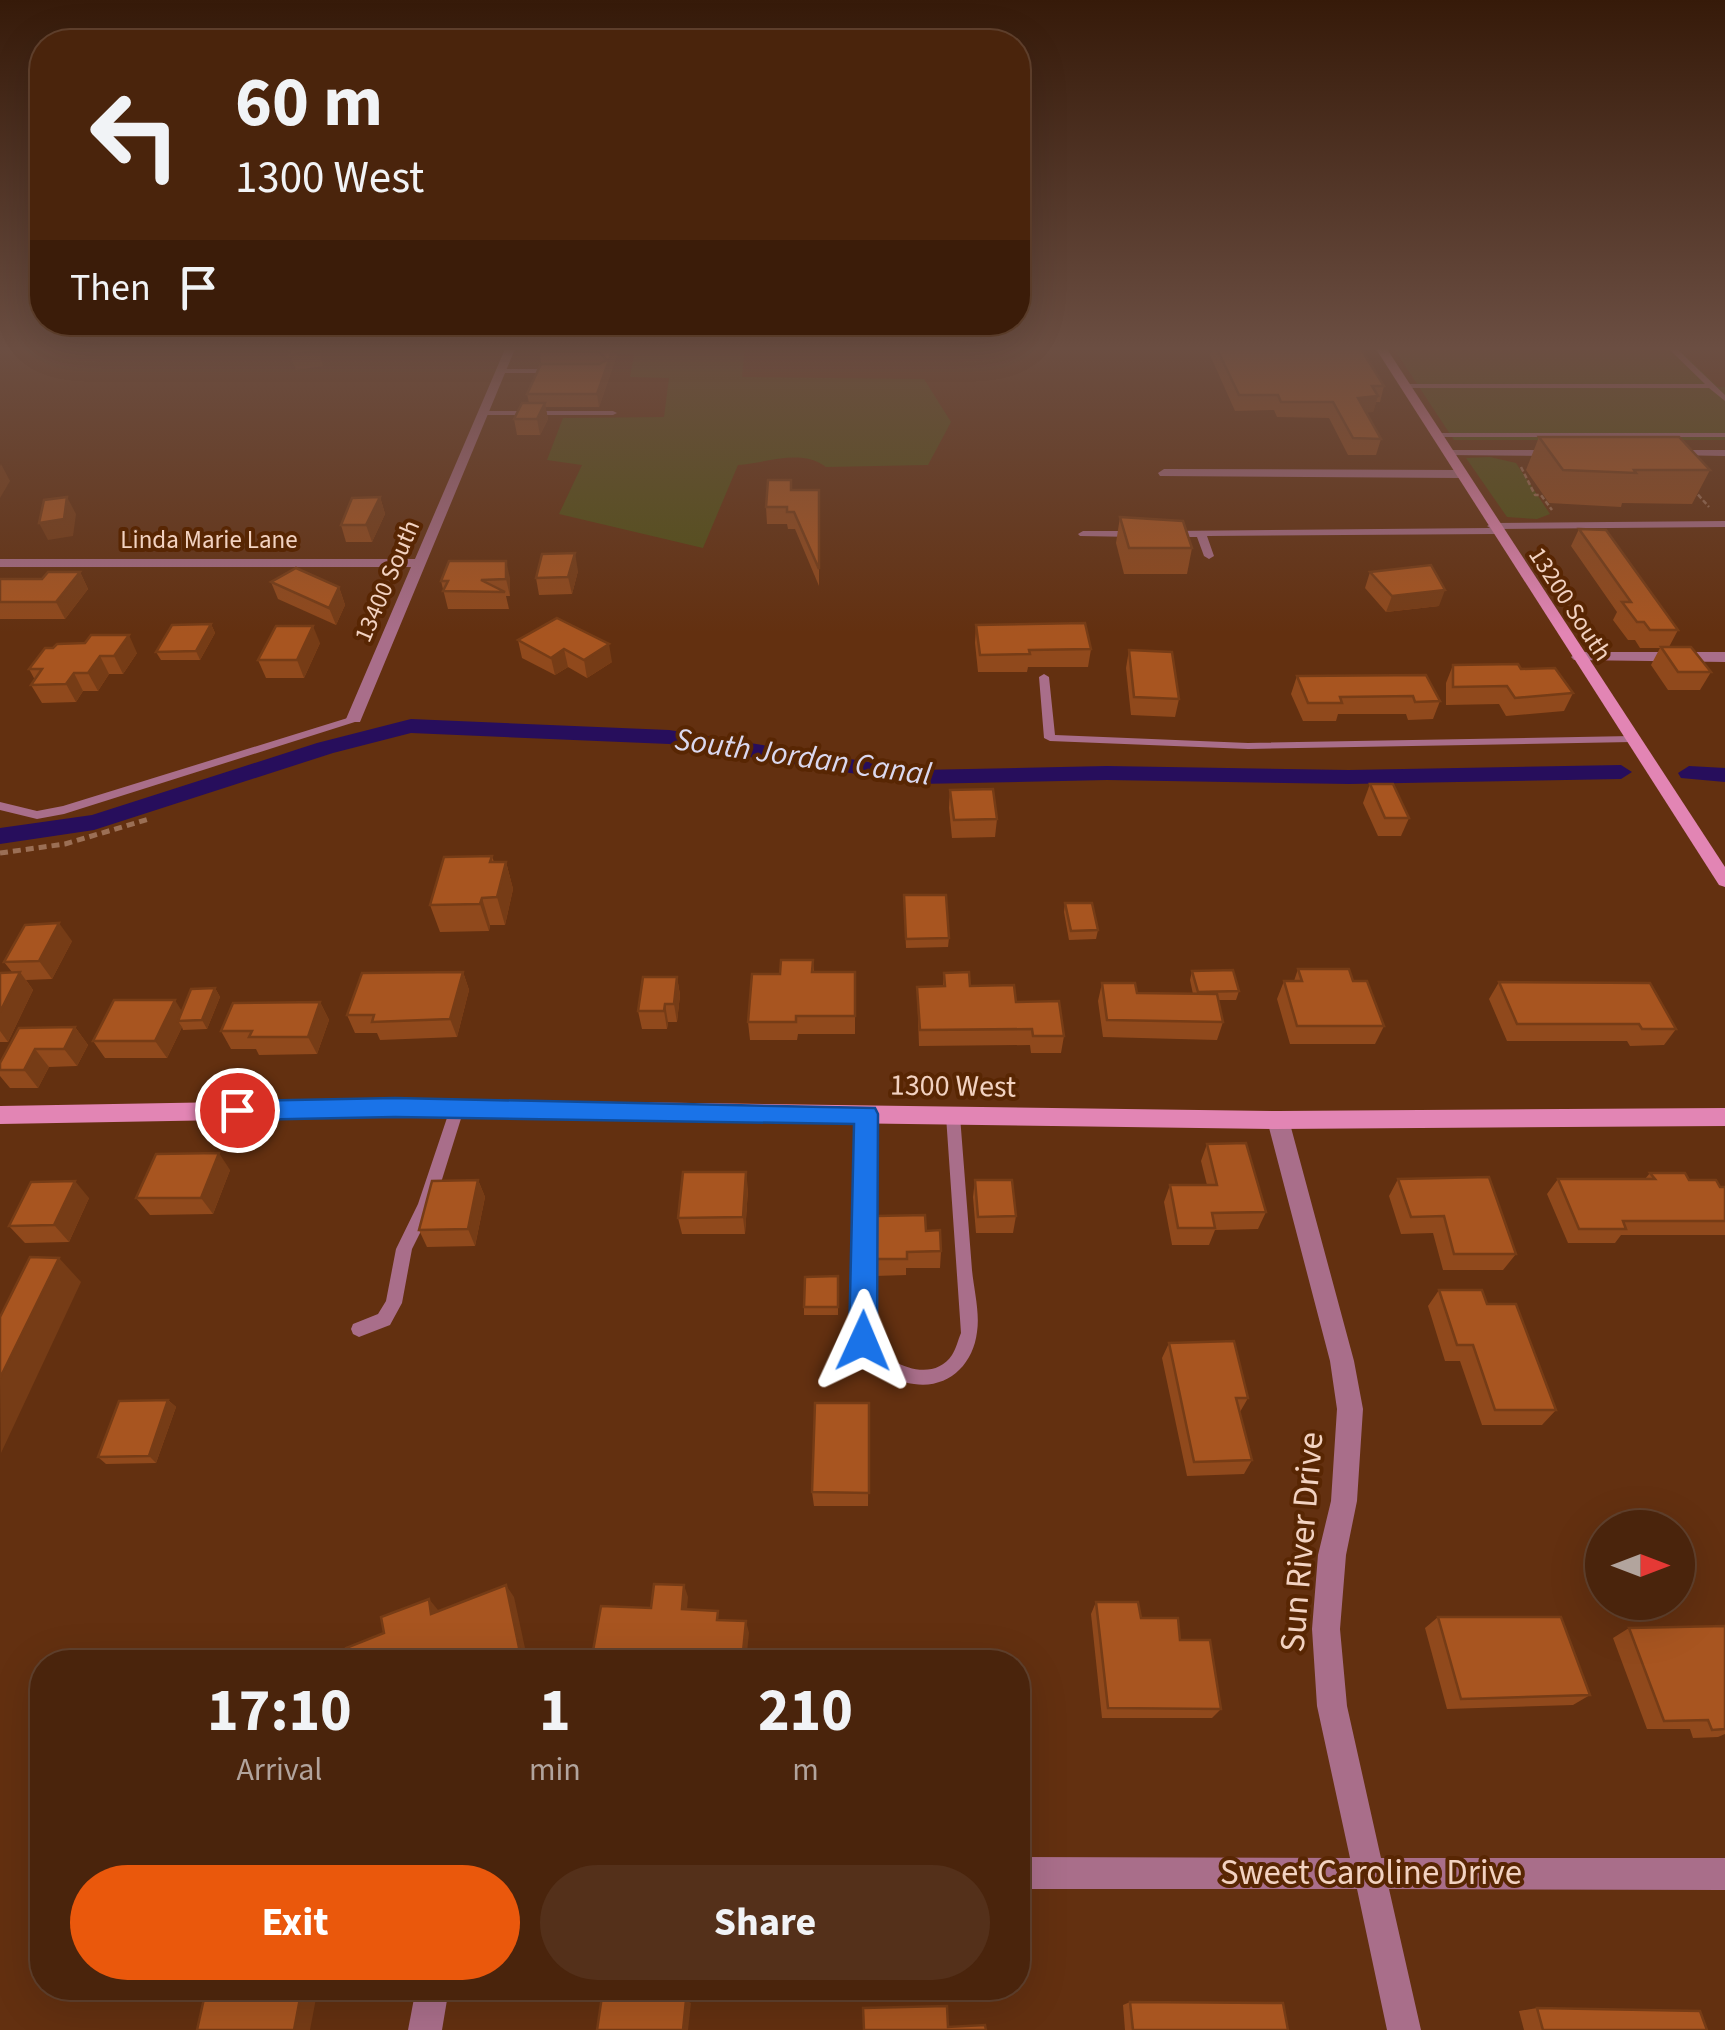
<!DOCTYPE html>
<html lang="en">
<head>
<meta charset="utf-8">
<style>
  :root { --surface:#4a240c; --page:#54301a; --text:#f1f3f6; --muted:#b2a49d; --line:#61412d; --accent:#ea580c }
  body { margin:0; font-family:"Source Sans 3",sans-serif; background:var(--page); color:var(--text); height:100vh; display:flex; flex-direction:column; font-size:38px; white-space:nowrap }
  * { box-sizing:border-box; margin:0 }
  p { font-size:32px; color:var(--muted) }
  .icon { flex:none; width:55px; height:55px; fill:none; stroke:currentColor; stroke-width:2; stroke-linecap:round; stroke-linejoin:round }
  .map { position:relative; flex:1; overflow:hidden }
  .drawer { position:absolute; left:30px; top:1650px; width:1000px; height:350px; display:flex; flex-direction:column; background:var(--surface); border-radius:40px; box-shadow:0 10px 40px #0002,0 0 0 2px var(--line) }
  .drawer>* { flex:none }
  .banner { position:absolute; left:30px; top:30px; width:1000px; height:305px; border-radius:40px; box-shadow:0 10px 40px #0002,0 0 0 2px var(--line); background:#4a240c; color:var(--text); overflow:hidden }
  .needle { width:65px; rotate:90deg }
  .tools { position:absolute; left:1585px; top:1510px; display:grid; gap:20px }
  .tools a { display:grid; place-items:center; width:110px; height:110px; border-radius:50%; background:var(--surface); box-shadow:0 10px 40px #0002,0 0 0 2px var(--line); font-size:50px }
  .pin { position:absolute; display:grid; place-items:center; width:85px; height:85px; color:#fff; margin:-42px; border:5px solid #fff; border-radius:50%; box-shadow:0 2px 10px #0007 }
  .me { position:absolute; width:110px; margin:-55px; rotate:1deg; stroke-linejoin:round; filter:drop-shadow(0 0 8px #0008) }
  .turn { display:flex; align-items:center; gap:35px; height:210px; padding:0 40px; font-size:45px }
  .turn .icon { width:130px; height:130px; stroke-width:2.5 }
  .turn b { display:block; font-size:70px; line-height:85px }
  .then { display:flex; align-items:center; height:95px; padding:0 40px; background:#0003; gap:20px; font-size:38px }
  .eta { display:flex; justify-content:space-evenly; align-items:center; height:170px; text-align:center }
  .eta b { font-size:60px; font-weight:700; line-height:70px }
  .action { display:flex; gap:20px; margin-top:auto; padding:20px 40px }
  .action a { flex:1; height:115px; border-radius:60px; background:var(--accent); color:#fff; font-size:40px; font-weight:700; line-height:115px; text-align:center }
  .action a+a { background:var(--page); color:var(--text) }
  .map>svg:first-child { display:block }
  .green { fill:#505014 }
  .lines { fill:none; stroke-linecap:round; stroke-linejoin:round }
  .canal { fill:#270e5c; fill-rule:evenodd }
  .path-far1 { stroke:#9b6f55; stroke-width:2.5; stroke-dasharray:5 2.5; stroke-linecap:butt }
  .path { stroke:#9b6f55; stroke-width:5; stroke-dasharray:8 5; stroke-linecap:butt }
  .lane { fill:#a96e8a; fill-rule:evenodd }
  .street { fill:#a96e8a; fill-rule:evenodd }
  .secondary { fill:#e285b4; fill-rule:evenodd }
  .wall { fill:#90491c }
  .shaded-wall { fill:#763c16 }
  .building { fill:#a85520; stroke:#763c16; stroke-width:2.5 }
  .route { fill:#1a73e8; stroke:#114b97; stroke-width:2.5 }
  .labels { text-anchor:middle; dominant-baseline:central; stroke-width:8; stroke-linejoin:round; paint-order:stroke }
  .far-street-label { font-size:25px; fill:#f2d2c1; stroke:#582603 }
  .street-label { font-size:30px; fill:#f2d2c1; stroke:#582603 }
  .water-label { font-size:32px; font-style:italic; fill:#dad8ef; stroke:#582603 }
  .near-street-label { font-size:35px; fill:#f2d2c1; stroke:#582603 }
</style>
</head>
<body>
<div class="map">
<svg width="1725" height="2030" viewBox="0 0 1725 2030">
  <rect width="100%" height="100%" fill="#633010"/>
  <g class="green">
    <path d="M591,349h154l-3,28 182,2 27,43 -23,43 -102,2c-25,-19 -59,-4 -88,-2l-35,83 -144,-34 23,-49 -35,-5 16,-42 101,-1 5,-39 -39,-1 4,-22 -44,-1z"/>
    <path d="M1394,349h285l39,38h7v53h-271z"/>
    <path d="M1490,457l26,6 34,51 -13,5 -30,-2 -41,-59z"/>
  </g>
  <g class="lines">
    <g class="canal">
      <path d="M411,719l258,11 250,40 188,-4 242,4 272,-5 11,7 -11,7 -272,5 -242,-4 -188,4 -250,-40 -258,-11 -78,20 -239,77 -94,14v-16l92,-13 225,-72z"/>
      <path d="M1689,766l36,2v14l-44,-4 -3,-5z"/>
    </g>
    <g class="path-far1">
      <path d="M1521,467l14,28h6l11,15"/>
      <path d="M1693,489l16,18"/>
    </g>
    <path class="path" d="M0,853l65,-9 84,-25"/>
    <g class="lane">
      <path d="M1669,349h8l48,46v6l-16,-13h-304l-4,-2 4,-2h300z"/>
      <path d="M497,369h58l4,2 -4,2h-55l-4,-2z"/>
      <path d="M479,411h134l4,2 -4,2h-134z"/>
      <path d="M1432,433h293v4h-290l-4,-2z"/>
      <path d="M1447,450h102l4,3 -4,3 -105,-1v-4z"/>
      <path d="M1676,450h49v6l-52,-1 -1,-2z"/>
      <path d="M1725,521v6l-227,2 3,2 -5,3 -289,2 7,20 -5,3 -5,-3 -7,-19h-26l-5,-3 5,-3 319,-3 -3,-2 5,-3z"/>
      <path d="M1083,531h52l5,3 -5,3 -55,-1 -2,-2z"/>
      <path d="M1044,674l5,3 6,58 193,8 384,-7 6,3 -6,3 -384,7 -198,-8 -6,-3 -5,-61z"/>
      <path d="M354,716l5,3 -1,2 -294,93 -27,5 -37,-9v-8l37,9 26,-5z"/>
      <path d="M457,1103l5,2 2,4 -30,96 -22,44 -10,54 -12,22 -31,12 -6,-3 -2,-5 2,-5 25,-10 8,-13 10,-52 22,-45 32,-95 2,-4z"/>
      <path d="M866,1108l5,2 2,4 -2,226c15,24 61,45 81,15 4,-6 6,-15 9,-22l-15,-217 2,-4 5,-2 5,2 2,4c4,51 8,103 12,154 2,20 8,43 5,62 -4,33 -29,57 -63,52 -27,-4 -48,-18 -59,-43l4,-227 2,-4z"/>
    </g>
    <g class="street">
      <path d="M505,349h10l-155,373h-12l-2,-3 65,-152h-411v-8h415z"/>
      <path d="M1164,469l296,1 6,4 -6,4 -300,-2 -2,-3z"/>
      <path d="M1579,652h146v10l-151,-2 -3,-3z"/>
      <path d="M1278,1111l8,3 3,6 65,241 9,48 -6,92 -11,54 -6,74 7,77 34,152h344v32l-336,-1 32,141h-34l-30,-141h-339v-32l332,1 -33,-152 -5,-77 6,-74 13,-54 6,-92 -7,-48 -63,-241 3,-6z"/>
      <path d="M416,1988h33l-7,42h-34z"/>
    </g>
    <g class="secondary">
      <path d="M1376,349h11l338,518v20l-6,-2z"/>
      <path d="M395,1099l883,12 447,-3v18l-447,3 -883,-12 -395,7v-18z"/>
    </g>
  </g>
  <g class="wall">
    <path d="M540,349h76l1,6 -18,52h-54l3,12 -8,16h-23l-3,-16 15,-16 -2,-9 14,-30z"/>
    <path d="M1211,349h150l23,37 -4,16h-4l-3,10h-7l15,27 -5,16h-28l-19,-37 -52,-1 -3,-7 -39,1 -25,-56z"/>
    <path d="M1539,437l171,33 -18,34 -70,-1 -1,4 -72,-4 -23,-33z"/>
    <path d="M792,490h27v96l-24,-57h-7l-1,-5h-20l-1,-17z"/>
    <path d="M380,497l5,17 -13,28h-26l-5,-17z"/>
    <path d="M1120,517l72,31 -5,26h-63l-8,-31z"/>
    <path d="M1579,529l99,101 -9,17 42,25 -11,18h-32l-17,-25 9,-17h-20l-5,-8h-7l-15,-20 4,-8 -46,-66z"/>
    <path d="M578,571l-6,23 -33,1 -3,-17z"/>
    <path d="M80,572l8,17 -23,30h-65v-40h42z"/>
    <path d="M1370,572l69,34 -53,6 -21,-24z"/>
    <path d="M510,578v18h-4l3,13h-61l-7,-28z"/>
    <path d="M271,582l68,5 6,18 -9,20 -58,-26z"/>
    <path d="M557,618l55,44 -25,16 -19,-11 -13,8 -33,-17 -4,-18z"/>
    <path d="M211,624l4,9 -15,27h-39l-5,-8z"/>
    <path d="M976,625l115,24 -3,18h-60l-1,5h-49l-3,-29z"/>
    <path d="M320,643l-16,35h-38l-8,-18z"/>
    <path d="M45,648l92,5 -14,21h-14l-11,17h-15l-7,11 -34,1 -11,-18 4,-5 -6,-11z"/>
    <path d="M1129,650l50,49 -4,18 -44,-2 -5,-47z"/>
    <path d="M1453,665l68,4 52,24 -9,18 -58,5 -7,-12 -53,1v-22z"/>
    <path d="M1297,676l143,25 -7,18 -25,1 -2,-6h-68l-2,7h-33l-12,-27z"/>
    <path d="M1370,784l39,34 -8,18h-23l-15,-33z"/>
    <path d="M950,790l47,29 -2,18 -43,1 -3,-30z"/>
    <path d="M492,856l2,6h12l7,27 -8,36h-15l-1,6 -49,1 -10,-27z"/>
    <path d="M1065,903l33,27 -2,9 -27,1 -5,-28z"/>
    <path d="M904,904l45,34 -1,9 -42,1z"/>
    <path d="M72,941l-20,38 -26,1 7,10 -25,52h-8v-69l12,-1 -8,-10z"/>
    <path d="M813,960l1,12h41v62h-57l-1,6h-47l-2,-18 32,-48z"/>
    <path d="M1298,969l55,12 31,45 -9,18h-85l-13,-45 7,-18h10z"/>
    <path d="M1192,971l47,20 -3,9h-18l5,22 -6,18 -114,-3 -5,-36 4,-18 35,10 56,1 -3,-14z"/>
    <path d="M463,972l6,18 -12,47 -77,3 -3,-7h-22l-8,-18z"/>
    <path d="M944,973l26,13 46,16 48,34 -3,17h-30l-1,-8 -111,1 -2,-59 26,-1z"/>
    <path d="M677,977l3,18 -3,27h-9l-1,7h-25l-4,-18z"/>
    <path d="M1499,982l177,47 -12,16 -34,1 -3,-5h-120l-18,-42z"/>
    <path d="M215,988l5,9 -13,32 -24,1 -1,-3 -15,31h-62l-12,-17 89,-29z"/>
    <path d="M320,1002l9,18 -12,34 -58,1 -3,-6h-25l-10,-18z"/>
    <path d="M75,1027l13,18 -11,21 -28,1 -11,21h-28l-10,-12v-13z"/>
    <path d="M1207,1144l59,68 -8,17 -43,1 -6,15h-37l-8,-43 6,-17h37l-6,-24z"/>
    <path d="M230,1170l-17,44 -63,1 -14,-17z"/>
    <path d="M1650,1173l75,14v48h-104l-6,8h-47l-21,-49 11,-15h87z"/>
    <path d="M1398,1179l118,75 -13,16h-60l-10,-37 -32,1 -12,-38z"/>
    <path d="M478,1180l7,17 -10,49 -48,1 -8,-17z"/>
    <path d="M975,1180l41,36 -3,17h-37l-3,-36z"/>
    <path d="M748,1189l-3,45h-63l-4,-16z"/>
    <path d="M89,1198l-20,44 -44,1 -16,-17z"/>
    <path d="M876,1216l65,35 -1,17h-34v7l-31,1z"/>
    <path d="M838,1276v39h-34v-8z"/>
    <path d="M1439,1290l48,14 69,106 -14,15h-60l-22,-64h-15l-17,-55z"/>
    <path d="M1169,1343l79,55 -8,14 12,48 -8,14 -57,2 -25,-118z"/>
    <path d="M168,1400l8,7 -20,56 -50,1 -8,-7z"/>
    <path d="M869,1403l-1,103h-54l-2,-14z"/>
    <path d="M1096,1602l45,16 39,22 41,69 -9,9h-110l-11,-104z"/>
    <path d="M1438,1617l152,78 -17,10 -126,4 -22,-81z"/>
    <path d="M1725,1626v108l-7,3 -25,1 -3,-9h-43l-34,-91 16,-10z"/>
    <path d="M1130,2002l158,28h-163l-2,-25z"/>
    <path d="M1537,2008l170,22h-183l-5,-19z"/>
  </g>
  <g class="shaded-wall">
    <path d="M613,349h3l1,6 -18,52 -2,-13z"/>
    <path d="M319,350l4,16 -27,4 -6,-15z"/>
    <path d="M1378,396l-5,16 -20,2 5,-16z"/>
    <path d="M545,403l3,16 -8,16 -3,-16z"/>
    <path d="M1,464l9,17 -10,17v-32z"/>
    <path d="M67,497l9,17 -3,22 -25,4 -9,-17z"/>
    <path d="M380,497l5,17 -13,28 -6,-17z"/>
    <path d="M575,553l3,18 -6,23 -4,-17z"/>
    <path d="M506,561l4,17v18l-4,-17z"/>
    <path d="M80,572l8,17 -23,30 -9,-17z"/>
    <path d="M339,587l6,18 -9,20 -7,-17z"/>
    <path d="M1445,590l-6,16 -53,6 6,-16z"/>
    <path d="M211,624l4,9 -15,27 -4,-9z"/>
    <path d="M313,626l7,17 -16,35 -7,-18z"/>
    <path d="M129,635l8,18 -14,21 -9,-18z"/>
    <path d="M609,644l3,18 -25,16 -3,-18z"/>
    <path d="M564,649l4,18 -13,8 -4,-17z"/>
    <path d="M100,656l9,18 -11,17 -10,-18z"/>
    <path d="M74,673l9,18 -7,11 -10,-18z"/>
    <path d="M506,862l7,27 -8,36 -8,-28z"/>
    <path d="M482,898l8,27 -1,6 -9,-27z"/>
    <path d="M59,923l13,18 -20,38 -13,-18z"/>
    <path d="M20,972l13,18 -25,52 -8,-11v-19z"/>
    <path d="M463,972l6,18 -12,47 -7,-18z"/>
    <path d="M677,977l3,18 -3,27 -3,-18z"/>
    <path d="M215,988l5,9 -13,32 -5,-9z"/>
    <path d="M175,1000l11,18 -8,3 4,6 -15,31 -12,-17z"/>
    <path d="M320,1002l9,18 -12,34 -9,-17z"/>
    <path d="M665,1004l3,18 -1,7 -3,-18z"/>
    <path d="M75,1027l13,18 -11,21 -13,-17z"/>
    <path d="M35,1049l14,18 -11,21 -14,-18z"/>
    <path d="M219,1153l11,17 -17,44 -12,-16z"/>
    <path d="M746,1172l2,17 -3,45 -2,-17z"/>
    <path d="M478,1180l7,17 -10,49 -7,-17z"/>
    <path d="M75,1181l14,17 -20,44 -15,-17z"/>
    <path d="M59,1258l22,24 -80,171 -1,-75z"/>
    <path d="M168,1400l8,7 -20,56 -7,-7z"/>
    <path d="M506,1585l8,12 14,65h-6z"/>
    <path d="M684,1585l4,12 -2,24 -4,-12z"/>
    <path d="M429,1599l9,11 3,16 -10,-12z"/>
    <path d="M746,1621l3,12 -3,29h-4z"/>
    <path d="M302,1988h16l-8,42h-16z"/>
    <path d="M686,2000l5,3 -3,27h-5z"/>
  </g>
  <g class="building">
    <path d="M289,349h29l1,1 -29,5z"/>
    <path d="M540,349h73l-16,45h-70l14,-30h58l8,-4 -8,-8 -60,-1z"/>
    <path d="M1217,349h144l23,37h-12l6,10 -20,2 23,41 -28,-1 -20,-36h-52l-3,-7h-39z"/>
    <path d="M522,403h23l-8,16h-23z"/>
    <path d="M1539,437h140l31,33h-76l2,3 -73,-3z"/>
    <path d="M768,480h23v10h28v79l-25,-57h-7v-5h-21z"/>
    <path d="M67,497l-3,22 -25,4 5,-23z"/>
    <path d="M380,497l-14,28h-25l11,-27z"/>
    <path d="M1120,517l63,4 9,27h-63z"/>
    <path d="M1579,529l27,1 72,100h-28l-6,-8h-7l-15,-20h9z"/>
    <path d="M575,553l-7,24 -32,1 6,-24z"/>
    <path d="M449,561h57v18l-25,1 24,12 -62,-1 5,-10h-7z"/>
    <path d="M1431,565l14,25 -53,6 -22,-24z"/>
    <path d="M296,568l43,19 -10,21 -58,-26z"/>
    <path d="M48,572h32l-24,30h-56v-23h42z"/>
    <path d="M557,618l52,26 -25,16 -20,-11 -13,9 -33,-18z"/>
    <path d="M1085,623l6,26 -62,1 1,4 -50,1 -4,-30z"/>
    <path d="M211,624l-15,27 -40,1 16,-27z"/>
    <path d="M276,626h37l-16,34h-39z"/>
    <path d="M91,635h38l-15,21h-14l-12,17h-14l-8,11 -35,1 11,-16h-13l16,-21h8l4,-4 28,-1z"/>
    <path d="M1661,647h30l20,25h-33z"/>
    <path d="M1129,650l43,2 7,47 -45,-2z"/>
    <path d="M1518,664l3,5 34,-1 18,25 -58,5 -8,-12 -54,1v-22z"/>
    <path d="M1426,675l14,26 -25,1 -2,-6 -73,1 2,6h-34l-11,-27z"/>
    <path d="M1370,784h23l16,34h-24z"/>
    <path d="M993,789l4,30 -43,1 -4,-30z"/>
    <path d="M492,856l-2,6h16l-9,35 -15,1 -2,6 -50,1 14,-48z"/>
    <path d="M904,895h42l3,43 -43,1z"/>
    <path d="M1065,903h27l6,27 -27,1z"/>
    <path d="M59,923l-20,38 -35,1 21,-37z"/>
    <path d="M781,960h32l-1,12h43v44h-59v6h-48l4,-48h28z"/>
    <path d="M1298,969h51l4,12h14l17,45h-87l-13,-45h18z"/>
    <path d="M1233,970l6,21 -41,1 -6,-21z"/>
    <path d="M20,972l-20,40v-39z"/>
    <path d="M463,972l-13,47 -78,3 2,-7h-27l15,-42z"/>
    <path d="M969,972l1,14 44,-1 2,17 43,-1 5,35h-31l-1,-7 -112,1 -3,-43 28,-1 -1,-13z"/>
    <path d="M643,977h34l-3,27h-9l-1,7h-26z"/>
    <path d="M1499,982l151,1 26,46h-34l-3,-5h-122z"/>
    <path d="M1102,983h33l2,10 80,1 6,28 -116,-2z"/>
    <path d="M215,988l-13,32 -24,1 13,-32z"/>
    <path d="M114,1000h61l-20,41h-62z"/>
    <path d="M320,1002l-12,35h-59l3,-6h-31l12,-28z"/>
    <path d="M75,1027l-11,22h-29l-11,21h-24v-7l19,-35z"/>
    <path d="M1246,1143l20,69 -54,1 3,15h-37l-8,-43h47l-10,-41z"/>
    <path d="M219,1153l-18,45h-65l20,-44z"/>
    <path d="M683,1172h63l-3,45 -65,1z"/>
    <path d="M1650,1173h35l4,7h27l4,7h5v34h-102l3,8h-47l-21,-50h97z"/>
    <path d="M1489,1177l27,77h-62l-10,-38 -33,1 -13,-38z"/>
    <path d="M478,1180l-10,49 -49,1 13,-49z"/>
    <path d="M975,1180h37l4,36 -38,1z"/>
    <path d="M75,1181l-21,44 -45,1 22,-44z"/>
    <path d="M925,1215l1,16 14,-1 1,21 -34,1v7h-31v-43z"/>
    <path d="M30,1257l29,1 -59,120v-61z"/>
    <path d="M838,1276v31h-34l1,-30z"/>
    <path d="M1439,1290h43l5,14h29l40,106h-61l-22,-65h-16z"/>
    <path d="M1234,1341l14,57h-12l16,62 -58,2 -25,-119z"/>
    <path d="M168,1400l-19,56 -51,1 21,-56z"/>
    <path d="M815,1403h54v90l-57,-1z"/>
    <path d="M654,1584l30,1 -2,24 36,2 -1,9 29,1 -4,41h-151l10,-56 50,2z"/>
    <path d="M506,1585l16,77h-174l-2,-14 38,-15 -3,-16 48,-18 2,15z"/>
    <path d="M1096,1602h42l3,16h37l2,22h30l11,69 -113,-1z"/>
    <path d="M1438,1617h123l29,78 -129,4z"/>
    <path d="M1725,1626v103l-13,1 -4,-10 -44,1 -35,-93z"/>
    <path d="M862,1653l113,4v5h-113z"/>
    <path d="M225,1988h77l-8,42h-97l8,-36z"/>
    <path d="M602,1996l84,4 -3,30h-86z"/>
    <path d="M1130,2002l153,1 5,27h-155z"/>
    <path d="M947,2006l1,21 37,-2 1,5h-122l-1,-22z"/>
    <path d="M1537,2008l163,3 7,19h-164z"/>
  </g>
  <linearGradient id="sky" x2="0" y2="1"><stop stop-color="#361a09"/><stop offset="0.55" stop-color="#6b4e42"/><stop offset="1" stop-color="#6b4e42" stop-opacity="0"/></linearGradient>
  <rect width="1725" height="633" fill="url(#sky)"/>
  <path class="route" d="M395,1098l480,10 3,6 -1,227 -4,9 -10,4 -10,-4 -4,-9 5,-217 -459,-7 -158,3 -9,-3 -3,-7 3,-6 9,-3z"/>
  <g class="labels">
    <g class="far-street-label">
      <text x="209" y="540">Linda Marie Lane</text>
      <text transform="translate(387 581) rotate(-67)">13400 South</text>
      <text transform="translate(1570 604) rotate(57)">13200 South</text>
    </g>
    <g class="street-label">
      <text transform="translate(953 1086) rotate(1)">1300 West</text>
    </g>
    <g class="water-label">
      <text transform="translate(803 757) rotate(8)">South Jordan Canal</text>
    </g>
    <g class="near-street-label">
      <text transform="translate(1302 1542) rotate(-85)">Sun River Drive</text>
      <text x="1371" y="1873">Sweet Caroline Drive</text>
    </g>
  </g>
</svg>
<div class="tools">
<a><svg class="needle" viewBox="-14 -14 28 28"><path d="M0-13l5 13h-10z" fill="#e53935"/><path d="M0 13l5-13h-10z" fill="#b2a49d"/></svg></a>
</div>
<div class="pin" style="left:237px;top:1110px;background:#d93025"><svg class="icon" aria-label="arrive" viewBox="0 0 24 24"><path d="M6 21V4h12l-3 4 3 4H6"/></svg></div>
<svg class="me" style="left:863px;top:1341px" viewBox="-20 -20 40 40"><path d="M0-17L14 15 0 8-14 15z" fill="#1a73e8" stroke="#fff" stroke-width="4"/></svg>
<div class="banner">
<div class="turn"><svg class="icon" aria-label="left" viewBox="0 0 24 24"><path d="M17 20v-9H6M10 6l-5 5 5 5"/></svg><div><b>60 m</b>1300 West</div></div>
<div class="then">Then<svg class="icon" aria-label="arrive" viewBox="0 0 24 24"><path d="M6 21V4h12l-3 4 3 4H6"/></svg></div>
</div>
<section class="drawer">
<div class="eta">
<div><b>17:10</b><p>Arrival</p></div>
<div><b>1</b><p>min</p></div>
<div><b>210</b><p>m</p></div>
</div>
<div class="action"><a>Exit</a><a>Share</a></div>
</section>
</div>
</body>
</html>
